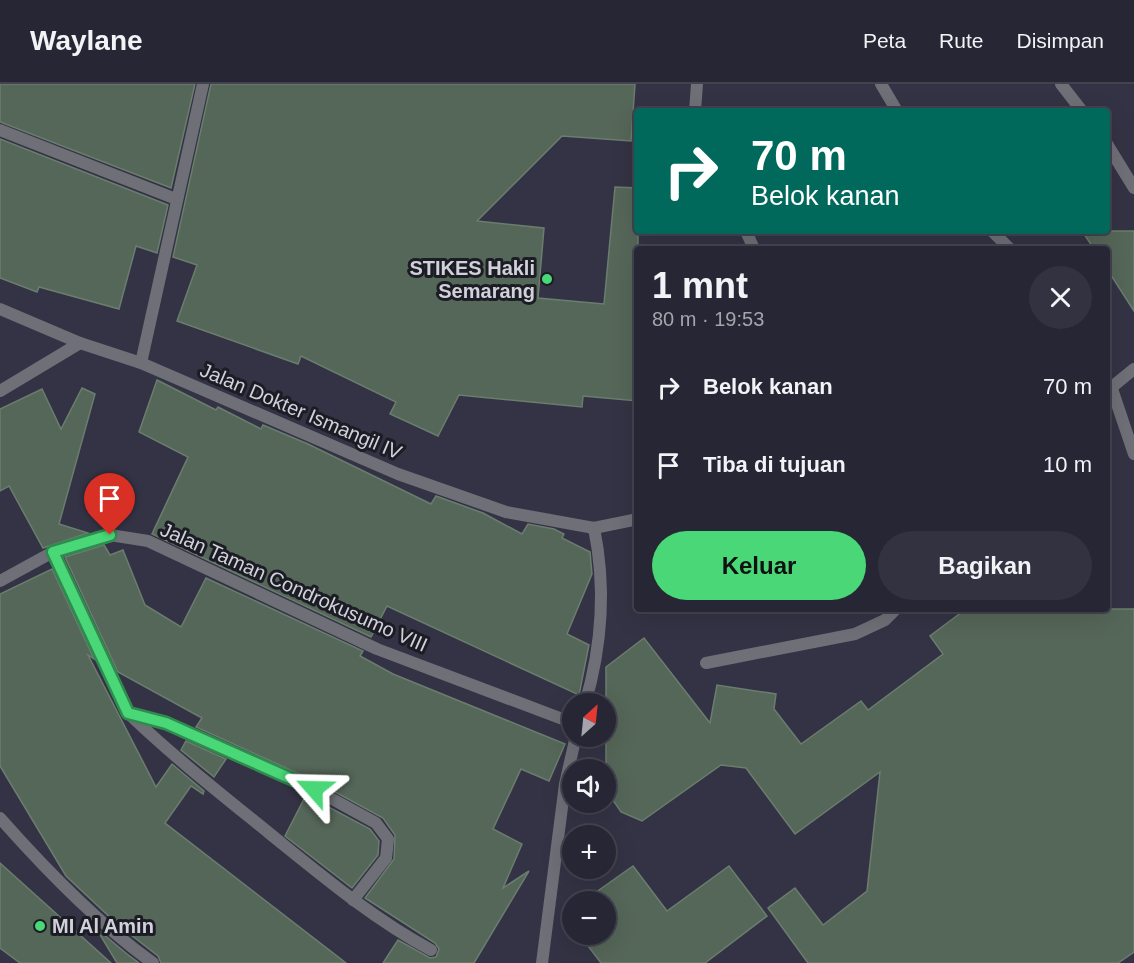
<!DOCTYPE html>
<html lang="id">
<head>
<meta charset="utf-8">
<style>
  :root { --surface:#272634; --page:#333240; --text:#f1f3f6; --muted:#a4a5ac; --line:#43434f; --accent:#49d778 }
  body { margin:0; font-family:Helvetica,sans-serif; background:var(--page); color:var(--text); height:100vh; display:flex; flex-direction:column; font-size:22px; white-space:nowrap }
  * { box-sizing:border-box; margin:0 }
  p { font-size:20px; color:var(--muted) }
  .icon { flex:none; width:33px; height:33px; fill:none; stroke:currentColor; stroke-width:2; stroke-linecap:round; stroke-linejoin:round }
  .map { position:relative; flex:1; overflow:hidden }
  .side { position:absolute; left:634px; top:162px; width:476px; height:366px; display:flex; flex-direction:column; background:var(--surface); border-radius:6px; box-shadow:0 6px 24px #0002,0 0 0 2px var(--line) }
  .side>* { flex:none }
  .guide { position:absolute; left:634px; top:24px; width:476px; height:126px; border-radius:6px; box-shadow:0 6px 24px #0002,0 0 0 2px var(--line); background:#00695c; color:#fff; overflow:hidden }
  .needle { width:39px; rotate:27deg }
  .tools { position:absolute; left:562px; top:609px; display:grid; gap:12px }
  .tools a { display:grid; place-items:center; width:54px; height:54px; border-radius:50%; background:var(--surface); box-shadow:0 6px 24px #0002,0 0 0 2px var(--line); font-size:30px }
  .pin { position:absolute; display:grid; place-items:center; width:51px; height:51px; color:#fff; margin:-62px -26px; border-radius:50% 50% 50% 0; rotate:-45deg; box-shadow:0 0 6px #0007 }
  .pin .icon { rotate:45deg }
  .me { position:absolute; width:66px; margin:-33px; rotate:295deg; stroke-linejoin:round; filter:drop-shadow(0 0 4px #0008) }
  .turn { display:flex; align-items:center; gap:21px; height:126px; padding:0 18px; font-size:27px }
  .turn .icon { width:78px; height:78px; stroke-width:2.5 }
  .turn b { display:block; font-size:42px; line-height:51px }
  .round { display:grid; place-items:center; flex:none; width:63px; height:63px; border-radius:32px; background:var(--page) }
  .overview { display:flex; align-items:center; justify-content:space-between; height:102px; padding:0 18px }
  h1 { font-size:36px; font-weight:600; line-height:45px }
  .action { display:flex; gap:12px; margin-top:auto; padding:12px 18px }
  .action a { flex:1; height:69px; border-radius:36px; background:var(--accent); color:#111; font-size:24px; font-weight:600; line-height:69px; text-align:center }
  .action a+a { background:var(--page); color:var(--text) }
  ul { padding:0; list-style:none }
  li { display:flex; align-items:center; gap:18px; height:78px; padding:0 18px }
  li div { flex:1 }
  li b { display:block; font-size:22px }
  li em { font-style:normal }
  header { display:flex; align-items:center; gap:36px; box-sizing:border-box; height:84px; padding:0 30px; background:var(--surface); border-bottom:2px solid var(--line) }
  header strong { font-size:28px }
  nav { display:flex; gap:33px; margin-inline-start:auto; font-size:21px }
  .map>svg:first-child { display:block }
  .building { fill:#556759; stroke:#6a7d6e; stroke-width:1.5 }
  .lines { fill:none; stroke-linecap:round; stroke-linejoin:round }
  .minor { stroke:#6f6f78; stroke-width:12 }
  .route-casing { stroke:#2f8c4e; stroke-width:15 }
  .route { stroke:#49d778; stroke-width:10 }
  .poi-dot { fill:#49d778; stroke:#1c1c24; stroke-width:2 }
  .labels { text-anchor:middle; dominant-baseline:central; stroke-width:6; stroke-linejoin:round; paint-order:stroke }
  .poi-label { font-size:20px; font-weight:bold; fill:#d1d1dc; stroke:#1c1c24; text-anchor:end }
  .street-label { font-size:20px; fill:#d1d1dc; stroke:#1c1c24 }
</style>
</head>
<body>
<header>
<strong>Waylane</strong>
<nav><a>Peta</a><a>Rute</a><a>Disimpan</a></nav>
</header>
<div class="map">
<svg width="1134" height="879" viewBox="0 0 1134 879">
  <rect width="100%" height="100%" fill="#343345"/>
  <g class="building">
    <path d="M0,0h195l-24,104 -171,-66z"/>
    <path d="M211,0h424l-4,57 -69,-5 -85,85 67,7 -6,70 66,6 11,-117 23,1v213l-55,-5 -1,11 -123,-12 -21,41 -48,-22 6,-12 -95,-46 -3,8 -121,-43 20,-56 -24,-8z"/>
    <path d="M0,55l168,66 -11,48 -21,-7 -17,63 -80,-22 -2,5 -37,-14z"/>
    <path d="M1082,147h52v80l-27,-42v-20h-13z"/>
    <path d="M157,296l59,30 2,-3 43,22 2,-4 45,19 123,60 5,-8 47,17 39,21 6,-10 26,5 10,5 -2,4 28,14 2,22 -25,60 22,11 -10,50 -192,-89 -16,31 -219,-103 36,-77 -49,-25z"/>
    <path d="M82,304l13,6 -36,130 29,9 -45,15 -34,-62 -9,5v-82l42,-20 19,40z"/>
    <path d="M104,461l6,10 13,-5 22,55 36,22 25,-49 157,73 -3,5 33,18 172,70 -16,37 -28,-12 -28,60 29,15 -19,44 26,-17 -55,92h-91l15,-23 32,18 6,-1 3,-8 -4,-6 -70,-45 29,-39 1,-24 -12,-17 -66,-36 -121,-55 6,-9 -84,-46 -53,-115z"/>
    <path d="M52,485l42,90 -6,-4 68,132 16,-23 32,27 -1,3 -12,-8 -26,37 181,140h-185l-3,-7 -41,-32 -51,-48 -66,-110v-172z"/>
    <path d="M966,525h168v343l-16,11h-310l-40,-55 27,-20 28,37 44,-34 13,-119 -85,62 -49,-66 -25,-3 -79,56 -21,-9 -15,-22v-62l7,-17 -7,-3v-41l38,-29 66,85 7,-38 59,9 -2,15 27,35 60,-43 7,9 75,-56 -13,-18z"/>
    <path d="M186,657l40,18 -12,18 -33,-27z"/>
    <path d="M306,711l64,34 9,12 -1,14 -26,33 -67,-52z"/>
    <path d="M0,779l111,100h-91l-20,-15z"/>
    <path d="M633,782l34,45 62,-45 38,50 -62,47h-104l-22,-29h27v-32h-15l-3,-4z"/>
    <path d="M96,844l31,26 12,9h-22z"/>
  </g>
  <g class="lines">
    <g class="minor">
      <path d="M881,0l16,27"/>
      <path d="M1061,0l21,27"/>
      <path d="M695,27l2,-27"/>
      <path d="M0,46l176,69"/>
      <path d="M1107,60l27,44"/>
      <path d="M746,147l8,18"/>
      <path d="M992,147l18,18"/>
      <path d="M0,225l80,34 61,20 257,111 108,38 88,16 44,-9"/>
      <path d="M141,279l62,-279"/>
      <path d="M1112,305l22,65"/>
      <path d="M0,307l80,-48"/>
      <path d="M1107,307l27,-22"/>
      <path d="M53,468l75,161 38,10 148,66 62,34 12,16 -2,19 -33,42"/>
      <path d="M0,497l53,-29 57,-17 38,6 229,108 196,74"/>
      <path d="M706,579l149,-29 30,-14 11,-11"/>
      <path d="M585,620c17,-58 21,-118 9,-176"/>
      <path d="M130,631c44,42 91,79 139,118 52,42 103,85 162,117"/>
      <path d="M0,734c46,52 97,105 153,145"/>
      <path d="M542,879l23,-179 11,-48"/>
    </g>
  </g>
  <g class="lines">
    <defs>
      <path id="route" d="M110,451l-57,17 75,161 38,10 148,66"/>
    </defs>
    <use href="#route" class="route-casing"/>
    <use href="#route" class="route"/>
  </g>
  <g class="poi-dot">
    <circle cx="547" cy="195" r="6"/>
    <circle cx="40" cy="842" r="6"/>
  </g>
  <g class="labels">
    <g class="poi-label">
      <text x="535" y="184">STIKES Hakli<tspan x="535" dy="23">Semarang</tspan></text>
      <text x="52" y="842" text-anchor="start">MI Al Amin</text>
    </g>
    <g class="street-label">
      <text transform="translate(301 327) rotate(23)">Jalan Dokter Ismangil IV</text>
      <text transform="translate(294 503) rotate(24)">Jalan Taman Condrokusumo VIII</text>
    </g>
  </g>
</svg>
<div class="tools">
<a><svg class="needle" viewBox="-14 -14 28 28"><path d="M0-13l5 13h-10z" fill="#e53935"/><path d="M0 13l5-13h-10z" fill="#a4a5ac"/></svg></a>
<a><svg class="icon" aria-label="sound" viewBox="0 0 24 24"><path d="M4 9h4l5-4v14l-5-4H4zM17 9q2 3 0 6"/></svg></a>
<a>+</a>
<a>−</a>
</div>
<div class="pin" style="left:110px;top:451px;background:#d93025"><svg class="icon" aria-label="arrive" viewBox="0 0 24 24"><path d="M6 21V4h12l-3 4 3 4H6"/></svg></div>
<svg class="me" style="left:314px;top:705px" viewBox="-20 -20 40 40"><path d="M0-17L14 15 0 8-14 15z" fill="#49d778" stroke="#fff" stroke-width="4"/></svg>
<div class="guide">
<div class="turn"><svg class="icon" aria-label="right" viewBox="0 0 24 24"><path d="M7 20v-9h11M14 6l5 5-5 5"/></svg><div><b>70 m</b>Belok kanan</div></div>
</div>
<section class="side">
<div class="overview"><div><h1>1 mnt</h1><p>80 m · 19:53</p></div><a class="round"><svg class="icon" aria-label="close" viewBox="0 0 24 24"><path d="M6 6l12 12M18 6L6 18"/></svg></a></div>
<ul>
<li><svg class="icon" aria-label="right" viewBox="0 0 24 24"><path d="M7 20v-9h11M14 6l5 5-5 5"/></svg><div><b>Belok kanan</b></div><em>70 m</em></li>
<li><svg class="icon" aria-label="arrive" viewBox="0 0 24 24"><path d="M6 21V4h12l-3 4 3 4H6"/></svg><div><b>Tiba di tujuan</b></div><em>10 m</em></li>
</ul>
<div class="action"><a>Keluar</a><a>Bagikan</a></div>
</section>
</div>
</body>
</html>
